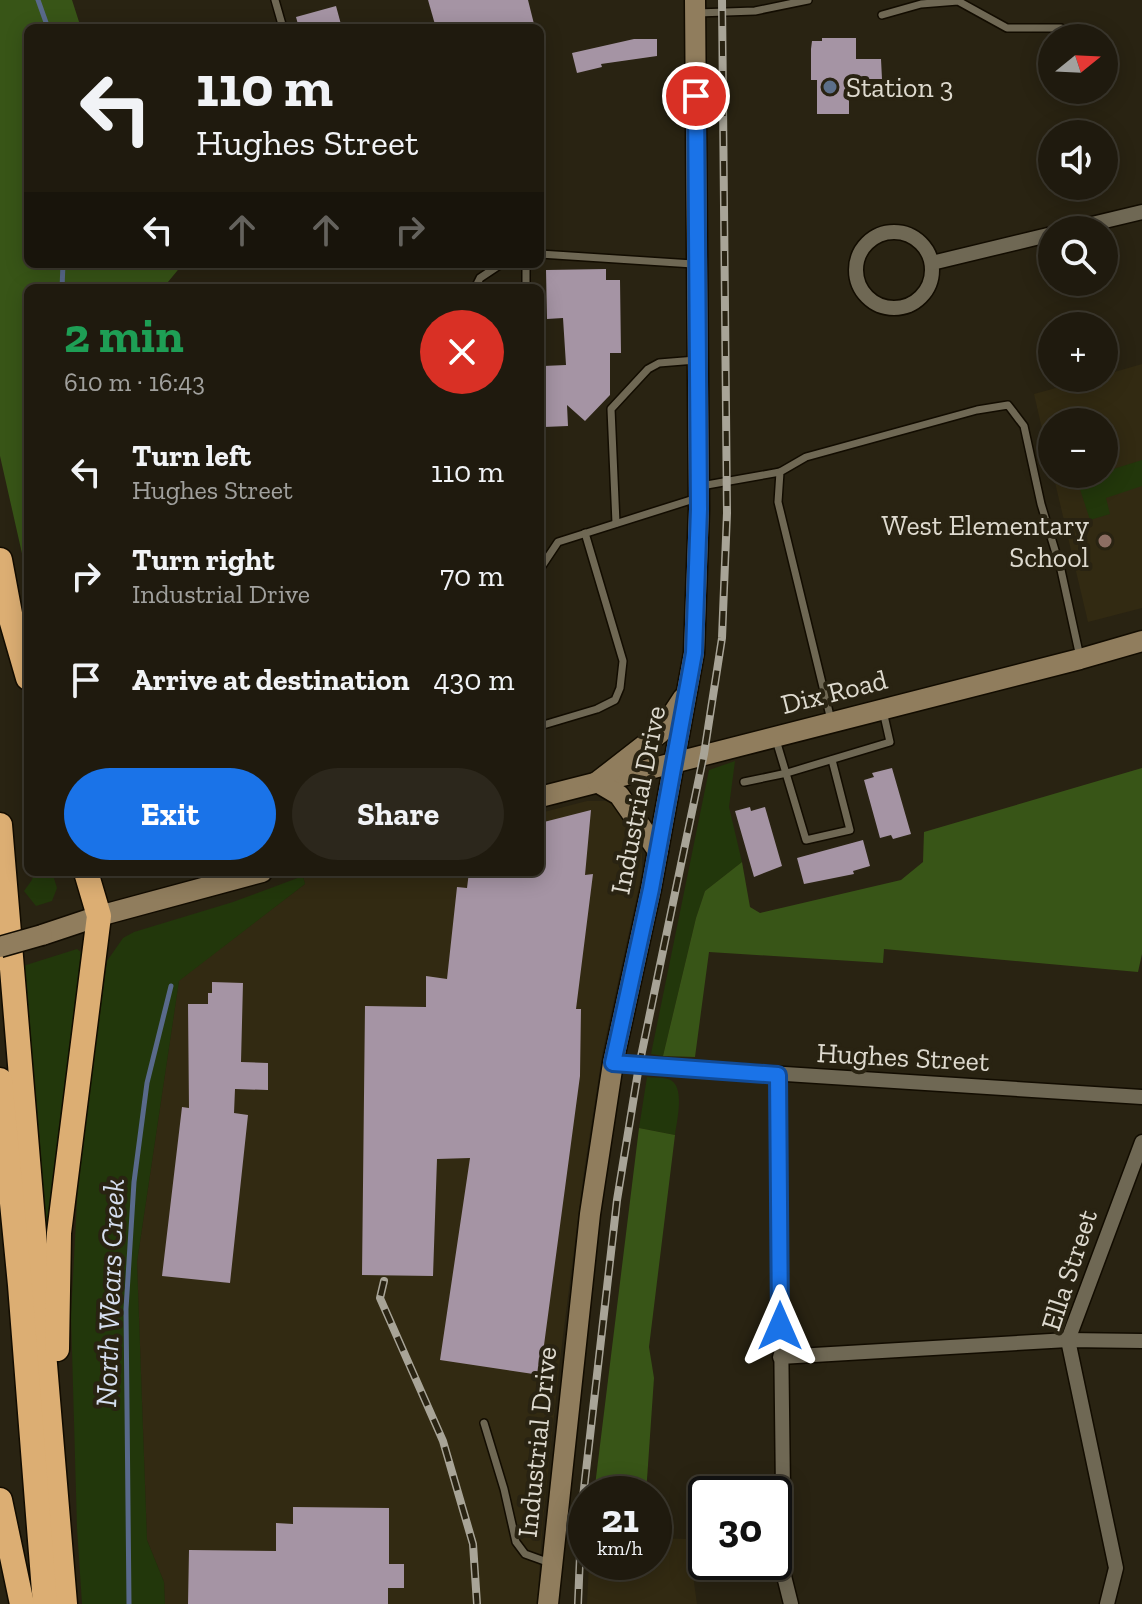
<!DOCTYPE html>
<html lang="en">
<head>
<meta charset="utf-8">
<style>
  :root { --surface:#1f1a0e; --page:#2c271c; --text:#f1f3f6; --muted:#a1a19e; --line:#3c382e; --accent:#1a73e8 }
  body { margin:0; font-family:"Zilla Slab",serif; background:var(--page); color:var(--text); height:100vh; display:flex; flex-direction:column; font-size:30px; white-space:nowrap }
  * { box-sizing:border-box; margin:0 }
  p { font-size:26px; color:var(--muted) }
  .icon { flex:none; width:44px; height:44px; fill:none; stroke:currentColor; stroke-width:2; stroke-linecap:round; stroke-linejoin:round }
  .map { position:relative; flex:1; overflow:hidden }
  .sheet { position:absolute; left:24px; top:284px; width:520px; height:592px; display:flex; flex-direction:column; background:var(--surface); border-radius:12px; box-shadow:0 4px 20px #0003,0 0 0 2px var(--line) }
  .sheet>* { flex:none }
  .banner { position:absolute; left:24px; top:24px; width:520px; height:244px; border-radius:12px; box-shadow:0 4px 20px #0003,0 0 0 2px var(--line); background:#1f1a0e; color:var(--text); overflow:hidden }
  .needle { width:52px; rotate:72deg }
  .buttons { position:absolute; left:1038px; top:24px; display:grid; gap:16px }
  .buttons a { display:grid; place-items:center; width:80px; height:80px; border-radius:50%; background:var(--surface); box-shadow:0 4px 20px #0003,0 0 0 2px var(--line); font-size:40px }
  .speed { position:absolute; left:568px; top:1476px; display:flex; gap:16px; font-size:40px; font-weight:700; text-align:center }
  .speed>* { display:grid; place-content:center; width:104px; height:104px; border-radius:50%; background:var(--surface); box-shadow:0 4px 20px #0003,0 0 0 2px var(--line); line-height:1 }
  .speed small { font-size:20px; font-weight:400 }
  .speed .limit { border:4px solid #111; border-radius:12px; background:#fff; color:#111 }
  .pin { position:absolute; display:grid; place-items:center; width:68px; height:68px; color:#fff; margin:-34px; border:4px solid #fff; border-radius:50%; box-shadow:0 2px 8px #0007 }
  .me { position:absolute; width:88px; margin:-44px; rotate:0deg; stroke-linejoin:round; filter:drop-shadow(0 0 6px #0008) }
  .turn { display:flex; align-items:center; gap:28px; height:168px; padding:0 40px; font-size:36px }
  .turn .icon { width:104px; height:104px; stroke-width:2.5 }
  .turn b { display:block; font-size:56px; line-height:68px }
  .lanes { display:flex; align-items:center; height:76px; padding:0 40px; background:#0003; justify-content:center; gap:40px; direction:ltr }
  .lanes .off { opacity:.35 }
  .round { display:grid; place-items:center; flex:none; width:84px; height:84px; border-radius:42px; background:var(--page) }
  .summary { display:flex; align-items:center; justify-content:space-between; height:136px; padding:0 40px }
  h1 { font-size:48px; font-weight:700; line-height:60px; color:#1e9e55 }
  .action { display:flex; gap:16px; margin-top:auto; padding:16px 40px }
  .action a { flex:1; height:92px; border-radius:48px; background:var(--accent); color:#fff; font-size:32px; font-weight:700; line-height:92px; text-align:center }
  .action a+a { background:var(--page); color:var(--text) }
  ul { padding:0; list-style:none }
  li { display:flex; align-items:center; gap:24px; height:104px; padding:0 40px }
  li div { flex:1 }
  li b { display:block; font-size:30px }
  li em { font-style:normal }
  .map>svg:first-child { display:block }
  .built { fill:#322a12 }
  .green { fill:#22370b }
  .forest { fill:#385517 }
  .lines { fill:none; stroke-linecap:round; stroke-linejoin:round }
  .stream { stroke:#596a8b; stroke-width:5 }
  .building { fill:#a594a4 }
  .lane-casing { stroke:#120c00; stroke-width:10 }
  .street-casing { stroke:#120c00; stroke-width:17 }
  .secondary-casing { stroke:#120c00; stroke-width:23 }
  .highway-casing { stroke:#120c00; stroke-width:27 }
  .lane { stroke:#6f6854; stroke-width:7 }
  .street { stroke:#6f6854; stroke-width:14 }
  .secondary { stroke:#907d5d; stroke-width:20 }
  .highway { stroke:#dcae73; stroke-width:24 }
  .rail-casing { stroke:#a8a497; stroke-width:8 }
  .rail { stroke:#292312; stroke-width:5; stroke-dasharray:15; stroke-linecap:butt }
  .secondary-bridge-casing { stroke:#120c00; stroke-width:23; stroke-linecap:butt }
  .secondary-bridge { stroke:#907d5d; stroke-width:20 }
  .route-casing { stroke:#114b97; stroke-width:20 }
  .route { stroke:#1a73e8; stroke-width:14 }
  .service-dot { fill:#5c6f8a; stroke:#292312; stroke-width:3 }
  .education-dot { fill:#8d6e63; stroke:#292312; stroke-width:3 }
  .labels { text-anchor:middle; dominant-baseline:central; stroke-width:8; stroke-linejoin:round; paint-order:stroke }
  .poi-label { font-size:28px; fill:#dedacf; stroke:#292312; text-anchor:start }
  .street-label { font-size:28px; fill:#dedacf; stroke:#292312 }
  .water-label { font-size:30px; font-style:italic; fill:#d5deef; stroke:#292312 }
</style>
</head>
<body>
<div class="map">
<svg width="1142" height="1604" viewBox="0 0 1142 1604">
  <rect width="100%" height="100%" fill="#292312"/>
  <g class="built">
    <path d="M1142,364v244l-54,14 -35,-148h51v-52h-52v50l-18,-78 58,-16h12v-3z"/>
    <path d="M587,801h19l13,6 19,27 4,16v23l-39,177 -19,121 -24,189 -17,161 -6,83h-372l-1,-22 -17,-42 -10,-278 42,-282 126,-96 -2,-8 15,-4h222v-59z"/>
    <path d="M654,1538l34,1 9,65h-110l2,-42h65z"/>
  </g>
  <g class="green">
    <path d="M1142,460v26l-36,12 4,16 -20,6 -13,-40 27,-6v-2z"/>
    <path d="M735,761l-6,46 13,55 -37,29 -9,27 -33,138 -12,-2 58,-284z"/>
    <path d="M34,872h18l5,16 -5,13 -16,5 -12,-15 8,-11z"/>
    <path d="M303,876l2,8 -126,97 -42,281 10,278 17,42 1,22h-83l-5,-76 -6,-213 8,-153 28,-201 16,-23 11,-6 99,-30z"/>
    <path d="M77,949l5,4 -36,309 -23,-296z"/>
    <path d="M647,1077c6,1 15,0 21,2 18,5 9,41 7,56l-36,-7z"/>
  </g>
  <g class="forest">
    <path d="M0,0h72l9,28h-53v236h198l-44,1 -19,23h-135v292l-28,-124z"/>
    <path d="M1142,768v186l-4,18 -254,-23 -1,14 -174,-11 -14,105 -32,-1 33,-138 9,-27 37,-29 8,45 10,6 141,-33 22,-18 1,-30z"/>
    <path d="M639,1128l36,7 -26,212 5,31 -8,116h-52z"/>
  </g>
  <g class="lines">
    <g class="stream">
      <path d="M38,0l10,28"/>
      <path d="M62,288l1,-24"/>
      <path d="M129,1604l-3,-295 8,-127 13,-99 24,-97"/>
    </g>
  </g>
  <g class="building">
    <path d="M428,0h100l7,28h-99z"/>
    <path d="M336,6l6,22h-43l-3,-11z"/>
    <path d="M822,38h34v21h25l1,20h-33v35h-32v-34h-6v-31l1,-8h10z"/>
    <path d="M634,39h23v17l-56,8 1,3 -25,6 -5,-20z"/>
    <path d="M606,269v11h14l1,73h-11v42l-25,26 -18,-16 1,21 -24,1 -1,-36 -3,1 3,-26 23,-1 -3,-47 -16,1 -1,-49z"/>
    <path d="M892,768l19,66 -18,5 -2,-4 -11,3 -16,-58 10,-3 -2,-4z"/>
    <path d="M750,807l1,4 14,-4 17,59 -28,11 -19,-66z"/>
    <path d="M591,810l-6,65 8,-1 -17,135h5l-1,67 -40,299 -100,-15 30,-202 -33,1 -4,117 -71,-1 3,-269 61,1v-31l21,3 10,-92 10,1 2,-16h71v-49z"/>
    <path d="M863,840l7,26 -17,5 1,3 -50,10 -7,-26z"/>
    <path d="M212,982l31,1 -2,79 27,1v27l-33,-1 -1,24 14,2 -18,168 -68,-7 20,-169 7,1 -1,-104h20v-11h4z"/>
    <path d="M293,1507l96,1v56h15v24h-16v16h-200l1,-54 87,1v-28l17,1z"/>
  </g>
  <g class="lines">
    <defs>
      <g id="lane">
        <path d="M275,0l8,28"/>
        <path d="M697,13l58,-2 53,-11"/>
        <path d="M882,15l39,-11 37,-3 49,27h54"/>
        <path d="M540,254l153,10"/>
        <path d="M526,264v24"/>
        <path d="M475,288l5,-10 21,-14"/>
        <path d="M701,486l79,-14"/>
        <path d="M616,523l-5,-114 37,-40 11,-6 37,-3"/>
        <path d="M540,569l18,-27 139,-44"/>
        <path d="M831,720l-53,-218 2,-30 26,-15 171,-47 31,-5 16,21 17,78 20,66 19,87"/>
        <path d="M540,726l57,-17 18,-9 5,-12 3,-27 -38,-128"/>
        <path d="M776,740l30,100 44,-10 -18,-70"/>
        <path d="M744,782l43,-9 103,-31 -7,-31"/>
        <path d="M484,1423l20,66 12,53 9,12 25,9"/>
      </g>
      <g id="street">
        <path d="M1067,230l75,-18"/>
        <circle cx="894" cy="270" r="38"/>
        <path d="M932,263l120,-29"/>
        <path d="M613,1063l529,34"/>
        <path d="M778,1075l6,501 7,28"/>
        <path d="M780,1357l288,-17 74,1"/>
        <path d="M1107,1604l9,-36 -48,-228 74,-198"/>
      </g>
      <g id="secondary">
        <path d="M540,797l540,-138 62,-18"/>
        <path d="M658,851l-39,-56 -22,-13 63,-49 23,-35"/>
        <path d="M42,935l57,-19 163,-44"/>
        <path d="M548,1604l42,-390 23,-151 38,-174 43,-236 5,-144 -4,-509"/>
      </g>
      <g id="highway">
        <path d="M0,560l11,59 17,59"/>
        <path d="M0,825l65,779"/>
        <path d="M0,1080l20,205 25,319"/>
        <path d="M57,1349l2,-116 40,-317 -13,-44"/>
        <path d="M0,1500l22,104"/>
      </g>
    </defs>
    <use href="#lane" class="lane-casing"/>
    <use href="#street" class="street-casing"/>
    <use href="#secondary" class="secondary-casing"/>
    <use href="#highway" class="highway-casing"/>
    <use href="#lane" class="lane"/>
    <use href="#street" class="street"/>
    <use href="#secondary" class="secondary"/>
    <use href="#highway" class="highway"/>
    <defs>
      <g id="rail">
        <path d="M384,1281l-4,17 63,143 30,103 4,60"/>
        <path d="M578,1604l4,-98 35,-306 22,-134 65,-312 18,-116 5,-125 -5,-513"/>
      </g>
    </defs>
    <use href="#rail" class="rail-casing"/>
    <use href="#rail" class="rail"/>
    <defs>
      <path id="secondary-bridge" d="M0,947l42,-12"/>
    </defs>
    <use href="#secondary-bridge" class="secondary-bridge-casing"/>
    <use href="#secondary-bridge" class="secondary-bridge"/>
  </g>
  <g class="lines">
    <defs>
      <path id="route" d="M696,96l3,413 -5,144 -43,236 -38,174 165,12 2,251"/>
    </defs>
    <use href="#route" class="route-casing"/>
    <use href="#route" class="route"/>
  </g>
  <circle class="service-dot" cx="830" cy="87" r="8"/>
  <circle class="education-dot" cx="1105" cy="541" r="8"/>
  <g class="labels">
    <g class="poi-label">
      <text x="846" y="87">Station 3</text>
      <text x="1089" y="525" text-anchor="end">West Elementary<tspan x="1089" dy="32">School</tspan></text>
    </g>
    <g class="street-label">
      <text transform="translate(834 692) rotate(-14)">Dix Road</text>
      <text transform="translate(638 800) rotate(-79)">Industrial Drive</text>
      <text transform="translate(903 1057) rotate(3)">Hughes Street</text>
      <text transform="translate(1069 1270) rotate(-72)">Ella Street</text>
      <text transform="translate(537 1442) rotate(-84)">Industrial Drive</text>
    </g>
    <g class="water-label">
      <text transform="translate(110 1293) rotate(-88)">North Wears Creek</text>
    </g>
  </g>
</svg>
<div class="buttons">
<a><svg class="needle" viewBox="-14 -14 28 28"><path d="M0-13l5 13h-10z" fill="#e53935"/><path d="M0 13l5-13h-10z" fill="#a1a19e"/></svg></a>
<a><svg class="icon" aria-label="sound" viewBox="0 0 24 24"><path d="M4 9h4l5-4v14l-5-4H4zM17 9q2 3 0 6"/></svg></a>
<a><svg class="icon" aria-label="search" viewBox="0 0 24 24"><circle cx="10" cy="10" r="6"/><path d="M15 15l6 6"/></svg></a>
<a>+</a>
<a>−</a>
</div>
<div class="speed"><div>21<small>km/h</small></div><div class="limit">30</div></div>
<div class="pin" style="left:696px;top:96px;background:#d93025"><svg class="icon" aria-label="arrive" viewBox="0 0 24 24"><path d="M6 21V4h12l-3 4 3 4H6"/></svg></div>
<svg class="me" style="left:780px;top:1326px" viewBox="-20 -20 40 40"><path d="M0-17L14 15 0 8-14 15z" fill="#1a73e8" stroke="#fff" stroke-width="4"/></svg>
<div class="banner">
<div class="turn"><svg class="icon" aria-label="left" viewBox="0 0 24 24"><path d="M17 20v-9H6M10 6l-5 5 5 5"/></svg><div><b>110 m</b>Hughes Street</div></div>
<div class="lanes"><svg class="icon" aria-label="left" viewBox="0 0 24 24"><path d="M17 20v-9H6M10 6l-5 5 5 5"/></svg><svg class="icon off" aria-label="ahead" viewBox="0 0 24 24"><path d="M12 20V5M6 11l6-6 6 6"/></svg><svg class="icon off" aria-label="ahead" viewBox="0 0 24 24"><path d="M12 20V5M6 11l6-6 6 6"/></svg><svg class="icon off" aria-label="right" viewBox="0 0 24 24"><path d="M7 20v-9h11M14 6l5 5-5 5"/></svg></div>
</div>
<section class="sheet">
<div class="summary"><div><h1>2 min</h1><p>610 m · 16:43</p></div><a class="round" style="background:#d93025;color:#fff"><svg class="icon" aria-label="close" viewBox="0 0 24 24"><path d="M6 6l12 12M18 6L6 18"/></svg></a></div>
<ul>
<li><svg class="icon" aria-label="left" viewBox="0 0 24 24"><path d="M17 20v-9H6M10 6l-5 5 5 5"/></svg><div><b>Turn left</b><p>Hughes Street</p></div><em>110 m</em></li>
<li><svg class="icon" aria-label="right" viewBox="0 0 24 24"><path d="M7 20v-9h11M14 6l5 5-5 5"/></svg><div><b>Turn right</b><p>Industrial Drive</p></div><em>70 m</em></li>
<li><svg class="icon" aria-label="arrive" viewBox="0 0 24 24"><path d="M6 21V4h12l-3 4 3 4H6"/></svg><div><b>Arrive at destination</b></div><em>430 m</em></li>
</ul>
<div class="action"><a>Exit</a><a>Share</a></div>
</section>
</div>
</body>
</html>
